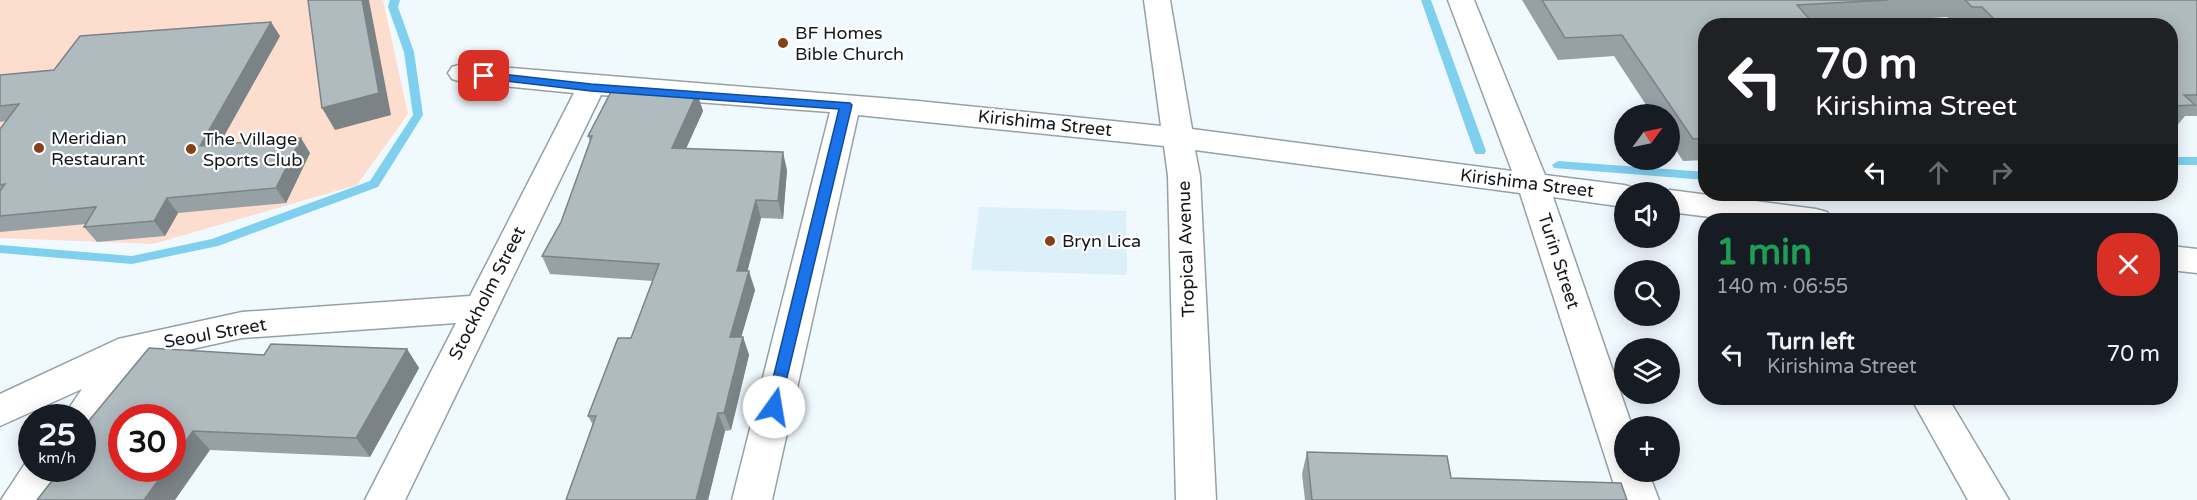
<!DOCTYPE html>
<html lang="en">
<head>
<meta charset="utf-8">
<style>
  :root { --surface:#171b24; --page:#20242c; --text:#f1f3f6; --muted:#9ea1a6 }
  body { margin:0; font-family:"Varela Round",sans-serif; background:var(--page); color:var(--text); height:100vh; display:flex; flex-direction:column; font-size:22px; white-space:nowrap }
  * { box-sizing:border-box; margin:0 }
  p { font-size:20px; color:var(--muted) }
  .icon { flex:none; width:33px; height:33px; fill:none; stroke:currentColor; stroke-width:2; stroke-linecap:round; stroke-linejoin:round }
  .map { position:relative; flex:1; overflow:hidden }
  .details { position:absolute; left:1698px; top:213px; width:480px; height:192px; display:flex; flex-direction:column; background:var(--surface); border-radius:24px; box-shadow:0 3px 15px #0003 }
  .details>* { flex:none }
  .banner { position:absolute; left:1698px; top:18px; width:480px; height:183px; border-radius:24px; box-shadow:0 3px 15px #0003; background:#202124; color:#fff; overflow:hidden }
  .needle { width:39px; rotate:57deg }
  .fabs { position:absolute; left:1614px; top:104px; display:grid; gap:12px }
  .fabs a { display:grid; place-items:center; width:66px; height:66px; border-radius:50%; background:var(--surface); box-shadow:0 3px 15px #0003; font-size:30px }
  .speed { position:absolute; left:18px; top:404px; display:flex; gap:12px; font-size:30px; font-weight:700; text-align:center }
  .speed>* { display:grid; place-content:center; width:78px; height:78px; border-radius:50%; background:var(--surface); box-shadow:0 3px 15px #0003; line-height:1 }
  .speed small { font-size:15px; font-weight:400 }
  .speed .limit { border:9px solid #d22; background:#fff; color:#111 }
  .pin { position:absolute; display:grid; place-items:center; width:51px; height:51px; color:#fff; margin:-26px; border-radius:12px; box-shadow:0 3px 9px #0006 }
  .me { position:absolute; width:66px; margin:-33px; rotate:13deg; stroke-linejoin:round; filter:drop-shadow(0 0 4px #0008) }
  .turn { display:flex; align-items:center; gap:21px; height:126px; padding:0 18px; font-size:27px }
  .turn .icon { width:78px; height:78px; stroke-width:2.5 }
  .turn b { display:block; font-size:42px; line-height:51px }
  .lanes { display:flex; align-items:center; height:57px; padding:0 18px; background:#0003; justify-content:center; gap:30px; direction:ltr }
  .lanes .off { opacity:.35 }
  .round { display:grid; place-items:center; flex:none; width:63px; height:63px; border-radius:24px; background:var(--page) }
  .head { display:flex; align-items:center; justify-content:space-between; height:102px; padding:0 18px }
  h1 { font-size:36px; font-weight:800; line-height:45px; color:#1e9e55 }
  ul { padding:0; list-style:none }
  li { display:flex; align-items:center; gap:18px; height:78px; padding:0 18px }
  li div { flex:1 }
  li b { display:block; font-size:22px }
  li em { font-style:normal }
  .map>svg:first-child { display:block }
  .built { fill:#dbf0f9 }
  .green { fill:#fddece }
  .lines { fill:none; stroke-linecap:round; stroke-linejoin:round }
  .stream { fill:#7fcfef; fill-rule:evenodd }
  .minor-casing { stroke:#95a1a6; stroke-width:3 }
  .minor { fill:#fff; fill-rule:evenodd }
  .wall { fill:#97a1a5 }
  .shaded-wall { fill:#7b8386 }
  .building { fill:#b0bbc0; stroke:#7b8386; stroke-width:1.5 }
  .route { fill:#1a73e8; stroke:#114b97; stroke-width:1.5 }
  .poi-dot { fill:#864119; stroke:#fff; stroke-width:2 }
  .labels { text-anchor:middle; dominant-baseline:central; stroke-width:4.5; stroke-linejoin:round; paint-order:stroke }
  .poi-label { font-size:18px; fill:#15191b; stroke:#fff; text-anchor:start }
  .street-label { font-size:18px; fill:#15191b; stroke:#fff }
</style>
</head>
<body>
<div class="map">
<svg width="2197" height="500" viewBox="0 0 2197 500">
  <rect width="100%" height="100%" fill="#f0f9fe"/>
  <path class="built" d="M979,207l147,4 1,64 -156,-5z"/>
  <path class="green" d="M0,0h383l25,114 -51,71 -204,59 -153,-6z"/>
  <g class="lines">
    <g class="stream">
      <path d="M390,0h10l-2,7 16,45 9,63 -45,72 -160,59 -86,18 -132,-11v-8l132,11 80,-17 158,-58 43,-66 -9,-63 -16,-45z"/>
      <path d="M1421,0h10l55,151 -2,3h-8l-2,-3z"/>
      <rect x="2170" y="157" width="27" height="8"/>
      <path d="M1558,161l148,11v8l-152,-12 -2,-3z"/>
    </g>
    <defs>
      <g id="minor">
        <path d="M1144,0h26l22,129 320,42 -64,-171h26l71,175 79,10 11,3 2,4h-13v15l-71,-10 79,229h-8v45h24l11,29h-40l-99,-307 -325,-43 5,26 16,324h-40l-8,-324 -4,-30 -306,-31 -86,385h-40l98,-388 -229,-17 -196,405h-40l91,-177 -214,15 -100,22 -47,68 -13,4v-15h-19l19,-28 -82,37v-32l118,-55 124,-27 228,-16 104,-203 -112,-11 -10,-3 -4,-6 4,-6 10,-3 456,37 243,25z"/>
        <path d="M1670,190l146,19 11,3 5,8h-98l-64,-8v-20h-7z"/>
        <path d="M2170,246l27,3v24l-27,-3z"/>
        <path d="M1911,398h37l61,102h-41z"/>
        <path d="M30,456l2,12h31l-20,32h-42z"/>
      </g>
    </defs>
    <use href="#minor" class="minor-casing"/>
    <use href="#minor" class="minor"/>
  </g>
  <g class="wall">
    <path d="M1522,0h675v116h-12l-9,11h-6v-101h-214l-9,-9 -135,9h-106v134l-23,1 -13,-20v-27h-18l-38,-58 -56,4z"/>
    <path d="M280,36l-61,109 91,8 -24,50 -108,10 -13,23 -68,6 -13,-15 2,-3 -86,8v-103l6,-8 -6,1v-47l54,-5z"/>
    <path d="M697,93l6,18 -17,38 101,21 -4,49 -22,-1 -14,53 8,19 -14,47h2l6,18 -18,75 -6,1 -17,69h-142l27,-75 -5,-9 43,-78 22,-57 -103,-7 -8,-18 19,-34 29,-80 -2,-6z"/>
    <path d="M407,349l12,19 -49,89 -160,-7 -124,-13 -4,-3v-5l182,-74z"/>
    <path d="M1307,452l144,26 176,22h-322l-3,-26z"/>
  </g>
  <g class="shaded-wall">
    <path d="M362,0h7l22,115 -56,15 -13,-22z"/>
    <path d="M271,22l9,14 -70,125 -10,-15z"/>
    <path d="M697,93l6,18 -25,55 -6,-18z"/>
    <path d="M301,138l9,15 -24,50 -10,-15z"/>
    <path d="M783,152l4,18 -4,49 -5,-18z"/>
    <path d="M167,198l11,15 -13,23 -11,-15z"/>
    <path d="M756,200l5,18 -18,71 -6,-18z"/>
    <path d="M749,271l6,19 -19,65 -6,-18z"/>
    <path d="M743,337l6,18 -18,75 -7,-17z"/>
    <path d="M407,349l12,19 -49,89 -14,-19z"/>
    <path d="M718,413l7,18 -17,69h-12z"/>
    <path d="M193,431l17,19 -35,50h-31l23,-32h5v-8z"/>
  </g>
  <g class="building">
    <path d="M308,0h54l17,93 -57,15z"/>
    <path d="M1542,0h346l-91,5 16,18 -34,3h-73v112l-13,1 -71,-104 -57,3z"/>
    <path d="M1965,0h232v95h-13l11,10 -25,1v-80h-169l-19,-19h-10z"/>
    <path d="M271,22l-71,124 101,-8 -25,50 -109,10 -13,23 -70,6 12,-20 -96,9v-25l5,-7 -5,1v-56l19,-25 -19,2v-31l54,-5 26,-34z"/>
    <path d="M612,90l85,3 -25,55 111,4 -5,49 -22,-1 -19,71h12l-19,66h13l-19,76h-6l-22,87h-130l30,-84h-8l30,-78h13l28,-74 -117,-8 19,-34 31,-86h-4z"/>
    <path d="M271,344l136,5 -51,89 -163,-7 -21,29v-43h-50v51h45l-23,32h-107l25,-32h20v-27l7,-9h-7v-3l67,-81 115,7z"/>
    <path d="M1307,452l140,4 4,22 170,5 6,17h-315z"/>
  </g>
  <path class="route" d="M484,72l107,12 259,19 2,2 -73,306 -5,2 -8,-6 73,-298 -248,-18 -111,-13 -2,-2z"/>
  <g class="poi-dot">
    <circle cx="783" cy="43" r="6"/>
    <circle cx="39" cy="148" r="6"/>
    <circle cx="191" cy="149" r="6"/>
    <circle cx="1050" cy="241" r="6"/>
  </g>
  <g class="labels">
    <g class="poi-label">
      <text x="795" y="33">BF Homes<tspan x="795" dy="21">Bible Church</tspan></text>
      <text x="51" y="138">Meridian<tspan x="51" dy="21">Restaurant</tspan></text>
      <text x="203" y="139">The Village<tspan x="203" dy="21">Sports Club</tspan></text>
      <text x="1062" y="241">Bryn Lica</text>
    </g>
    <g class="street-label">
      <text transform="translate(1045 123) rotate(6)">Kirishima Street</text>
      <text transform="translate(1527 183) rotate(7)">Kirishima Street</text>
      <text transform="translate(1186 249) rotate(-92)">Tropical Avenue</text>
      <text transform="translate(1559 261) rotate(72)">Turin Street</text>
      <text transform="translate(487 293) rotate(-63)">Stockholm Street</text>
      <text transform="translate(215 333) rotate(-10)">Seoul Street</text>
    </g>
  </g>
</svg>
<div class="fabs">
<a><svg class="needle" viewBox="-14 -14 28 28"><path d="M0-13l5 13h-10z" fill="#e53935"/><path d="M0 13l5-13h-10z" fill="#9ea1a6"/></svg></a>
<a><svg class="icon" aria-label="sound" viewBox="0 0 24 24"><path d="M4 9h4l5-4v14l-5-4H4zM17 9q2 3 0 6"/></svg></a>
<a><svg class="icon" aria-label="search" viewBox="0 0 24 24"><circle cx="10" cy="10" r="6"/><path d="M15 15l6 6"/></svg></a>
<a><svg class="icon" aria-label="layers" viewBox="0 0 24 24"><path d="M12 4l9 5-9 5-9-5zM3 14l9 5 9-5"/></svg></a>
<a>+</a>
</div>
<div class="speed"><div>25<small>km/h</small></div><div class="limit">30</div></div>
<div class="pin" style="left:484px;top:76px;background:#d93025"><svg class="icon" aria-label="arrive" viewBox="0 0 24 24"><path d="M6 21V4h12l-3 4 3 4H6"/></svg></div>
<svg class="me" style="left:774px;top:407px" viewBox="-20 -20 40 40"><circle r="19" fill="#fff"/><path d="M0-13L10 11 0 6-10 11z" fill="#1a73e8"/></svg>
<div class="banner">
<div class="turn"><svg class="icon" aria-label="left" viewBox="0 0 24 24"><path d="M17 20v-9H6M10 6l-5 5 5 5"/></svg><div><b>70 m</b>Kirishima Street</div></div>
<div class="lanes"><svg class="icon" aria-label="left" viewBox="0 0 24 24"><path d="M17 20v-9H6M10 6l-5 5 5 5"/></svg><svg class="icon off" aria-label="ahead" viewBox="0 0 24 24"><path d="M12 20V5M6 11l6-6 6 6"/></svg><svg class="icon off" aria-label="right" viewBox="0 0 24 24"><path d="M7 20v-9h11M14 6l5 5-5 5"/></svg></div>
</div>
<section class="details">
<div class="head"><div><h1>1 min</h1><p>140 m · 06:55</p></div><a class="round" style="background:#d93025;color:#fff"><svg class="icon" aria-label="close" viewBox="0 0 24 24"><path d="M6 6l12 12M18 6L6 18"/></svg></a></div>
<ul>
<li><svg class="icon" aria-label="left" viewBox="0 0 24 24"><path d="M17 20v-9H6M10 6l-5 5 5 5"/></svg><div><b>Turn left</b><p>Kirishima Street</p></div><em>70 m</em></li>
</ul>
</section>
</div>
</body>
</html>
